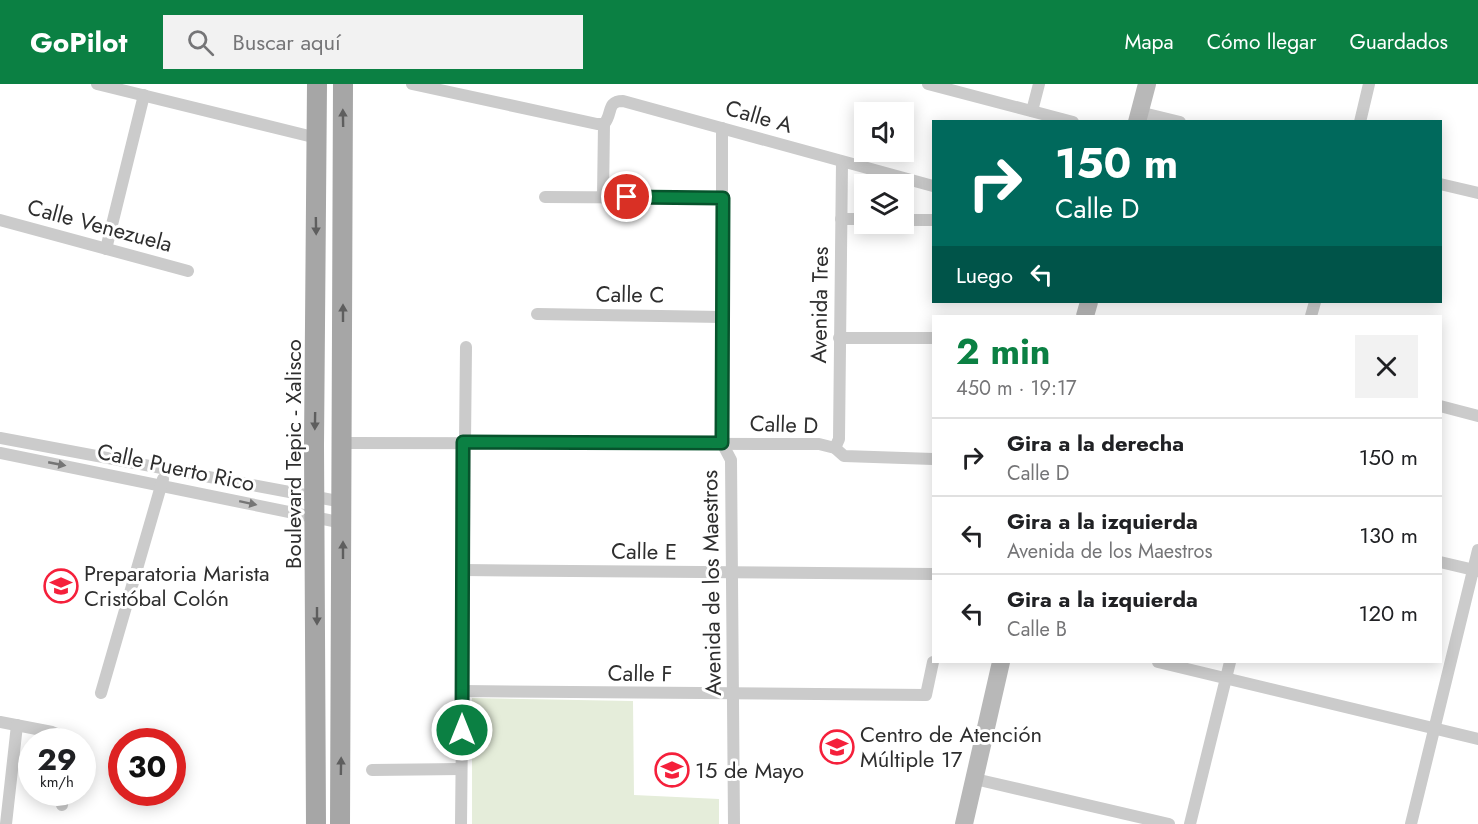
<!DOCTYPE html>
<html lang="es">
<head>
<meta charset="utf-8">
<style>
  :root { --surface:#fff; --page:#f2f2f2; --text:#202124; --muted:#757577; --line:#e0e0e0; --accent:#0b8043 }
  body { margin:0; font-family:Jost,sans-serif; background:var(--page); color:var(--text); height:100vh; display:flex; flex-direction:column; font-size:22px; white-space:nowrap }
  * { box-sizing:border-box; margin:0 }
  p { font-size:20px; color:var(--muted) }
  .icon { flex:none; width:33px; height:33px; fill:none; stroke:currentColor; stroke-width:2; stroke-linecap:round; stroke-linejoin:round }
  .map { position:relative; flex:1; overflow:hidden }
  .drawer { position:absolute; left:932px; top:231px; width:510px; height:348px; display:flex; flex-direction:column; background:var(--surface); border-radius:0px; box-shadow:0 3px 15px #0003 }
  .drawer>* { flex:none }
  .hud { position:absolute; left:932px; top:36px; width:510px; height:183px; border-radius:0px; box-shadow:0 3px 15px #0003; background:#00695c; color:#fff; overflow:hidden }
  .controls { position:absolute; left:854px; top:18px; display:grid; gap:12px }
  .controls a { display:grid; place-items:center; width:60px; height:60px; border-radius:0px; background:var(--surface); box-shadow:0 3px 15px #0003; font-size:30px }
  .speed { position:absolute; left:18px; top:644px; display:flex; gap:12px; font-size:30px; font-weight:700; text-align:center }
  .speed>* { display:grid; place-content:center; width:78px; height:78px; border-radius:50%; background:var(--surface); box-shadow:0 3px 15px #0003; line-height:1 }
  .speed small { font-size:15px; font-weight:400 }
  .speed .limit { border:9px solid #d22; background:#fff; color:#111 }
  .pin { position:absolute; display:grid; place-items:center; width:51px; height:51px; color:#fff; margin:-26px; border:3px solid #fff; border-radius:50%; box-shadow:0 2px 6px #0007 }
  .me { position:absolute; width:66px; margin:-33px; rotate:0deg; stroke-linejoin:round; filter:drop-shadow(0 0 4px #0008) }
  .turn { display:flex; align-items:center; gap:21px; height:126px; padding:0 24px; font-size:27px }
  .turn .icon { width:78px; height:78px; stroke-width:2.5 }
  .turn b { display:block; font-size:42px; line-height:51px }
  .then { display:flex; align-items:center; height:57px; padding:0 24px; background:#0003; gap:12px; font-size:22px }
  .round { display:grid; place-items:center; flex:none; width:63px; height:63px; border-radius:0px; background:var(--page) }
  .headline { display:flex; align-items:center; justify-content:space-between; height:102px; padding:0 24px }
  h1 { font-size:36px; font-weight:700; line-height:45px; color:var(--accent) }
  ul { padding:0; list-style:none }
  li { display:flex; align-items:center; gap:18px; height:78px; padding:0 24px; border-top:2px solid var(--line) }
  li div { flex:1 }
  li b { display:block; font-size:22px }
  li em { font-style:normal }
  header { display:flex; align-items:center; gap:36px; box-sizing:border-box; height:84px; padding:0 30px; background:var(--accent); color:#fff }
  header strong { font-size:28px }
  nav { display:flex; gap:33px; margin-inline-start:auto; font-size:21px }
  .search { width:420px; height:54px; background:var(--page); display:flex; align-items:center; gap:15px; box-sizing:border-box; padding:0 21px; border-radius:0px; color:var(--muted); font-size:22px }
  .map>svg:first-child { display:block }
  .green { fill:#e5edda }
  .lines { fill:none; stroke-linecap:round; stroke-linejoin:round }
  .street { stroke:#cbcbcb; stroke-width:12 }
  .secondary { stroke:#b8b8b8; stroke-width:18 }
  .primary { stroke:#a6a6a6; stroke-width:20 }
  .oneway { fill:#5e5e5e }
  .oneway2 { fill:#757575 }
  .route-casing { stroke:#07532c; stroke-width:15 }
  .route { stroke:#0b8043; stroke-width:10 }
  .labels { text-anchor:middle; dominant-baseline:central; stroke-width:6; stroke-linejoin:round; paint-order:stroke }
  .street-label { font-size:22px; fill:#2e2e2e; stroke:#fff }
  .poi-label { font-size:22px; fill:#2e2e2e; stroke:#fff; text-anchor:start }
</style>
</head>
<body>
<header>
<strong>GoPilot</strong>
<div class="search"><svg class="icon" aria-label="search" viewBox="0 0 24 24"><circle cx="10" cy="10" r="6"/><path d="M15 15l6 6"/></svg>Buscar aquí</div>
<nav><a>Mapa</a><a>Cómo llegar</a><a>Guardados</a></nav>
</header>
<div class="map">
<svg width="1478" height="740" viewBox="0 0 1478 740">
  <rect width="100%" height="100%" fill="#fff"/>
  <path class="green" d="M472,614l161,3 1,94 85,4v25h-247z"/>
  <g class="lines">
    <g class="street">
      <path d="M97,0l220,54"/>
      <path d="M412,0l185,40h7c9,-10 2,-23 19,-23l310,85"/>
      <path d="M928,0l145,38"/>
      <path d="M1032,27l7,-27"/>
      <path d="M1139,28l41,10"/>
      <path d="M1360,38l9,-38"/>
      <path d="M722,44v315l9,17 3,364"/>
      <path d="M1440,100l38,9"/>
      <path d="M545,113l178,1"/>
      <path d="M603,113l1,-73"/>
      <path d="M841,135h23"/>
      <path d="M0,136l188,51"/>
      <path d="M903,136h30"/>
      <path d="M106,165l38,-154"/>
      <path d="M537,230l185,3"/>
      <path d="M1311,232l4,-14"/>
      <path d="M839,254h94"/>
      <path d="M1440,322l38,10"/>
      <path d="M0,354l343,64"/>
      <path d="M343,359l476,1 16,4 9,8 89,3"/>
      <path d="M835,364l4,-9 3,-277"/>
      <path d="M0,369l343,70"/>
      <path d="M1440,478l38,9"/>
      <path d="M463,486l470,4"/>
      <path d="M1158,578l320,77"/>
      <path d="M462,607l464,4 7,-33"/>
      <path d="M101,609l62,-214"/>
      <path d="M0,638l52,10 13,5 1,4"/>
      <path d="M372,686l89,-1"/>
      <path d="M975,695l194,45"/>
      <path d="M62,721l1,-13"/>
      <path d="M6,740l11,-99"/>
      <path d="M461,740l5,-477"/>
      <path d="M1190,740l40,-162"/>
      <path d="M1411,740l67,-274"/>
    </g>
    <g class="secondary">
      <path d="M1137,38l10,-38"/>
      <path d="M1085,232l4,-14"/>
      <path d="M964,740l37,-162"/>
    </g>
    <g class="primary">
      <path d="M316,740l-2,-379 3,-361"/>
      <path d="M340,740l3,-740"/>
    </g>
  </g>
  <defs><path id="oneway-solid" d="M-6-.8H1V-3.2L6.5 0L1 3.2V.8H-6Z" transform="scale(1.5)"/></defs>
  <g class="oneway">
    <use href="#oneway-solid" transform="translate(343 34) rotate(-91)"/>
    <use href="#oneway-solid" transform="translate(316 142) rotate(89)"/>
    <use href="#oneway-solid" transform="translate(343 229) rotate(-90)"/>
    <use href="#oneway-solid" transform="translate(315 337) rotate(91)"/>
    <use href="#oneway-solid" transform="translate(343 466) rotate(-90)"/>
    <use href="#oneway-solid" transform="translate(317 532) rotate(90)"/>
    <use href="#oneway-solid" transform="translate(341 682) rotate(-89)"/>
  </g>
  <g class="oneway2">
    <use href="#oneway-solid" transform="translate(57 380) rotate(11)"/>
    <use href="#oneway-solid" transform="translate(248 419) rotate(12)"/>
  </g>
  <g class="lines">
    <defs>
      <path id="route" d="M462,646l1,-288 259,1 1,-245 -96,-1"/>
    </defs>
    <use href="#route" class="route-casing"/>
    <use href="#route" class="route"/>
  </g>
  <defs>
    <symbol id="university-ring" viewBox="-11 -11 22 22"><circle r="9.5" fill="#fff" stroke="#f5203b" stroke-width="1.5"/><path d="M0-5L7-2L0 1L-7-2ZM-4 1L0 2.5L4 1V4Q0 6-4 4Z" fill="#f5203b"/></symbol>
    <symbol id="school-ring" viewBox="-11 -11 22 22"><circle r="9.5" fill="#fff" stroke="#f5203b" stroke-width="1.5"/><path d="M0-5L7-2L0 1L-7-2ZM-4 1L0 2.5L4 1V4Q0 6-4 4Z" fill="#f5203b"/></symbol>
  </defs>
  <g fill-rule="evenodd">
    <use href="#university-ring" x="42" y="483" width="38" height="38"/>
    <use href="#school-ring" x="818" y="644" width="38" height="38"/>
    <use href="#school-ring" x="653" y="667" width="38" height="38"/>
  </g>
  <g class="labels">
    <g class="street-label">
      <text transform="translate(759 32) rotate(16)">Calle A</text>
      <text transform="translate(100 141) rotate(15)">Calle Venezuela</text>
      <text transform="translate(630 210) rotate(1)">Calle C</text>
      <text transform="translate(819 221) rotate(-89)">Avenida Tres</text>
      <text transform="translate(784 340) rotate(2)">Calle D</text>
      <text transform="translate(293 370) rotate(-90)">Boulevard Tepic - Xalisco</text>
      <text transform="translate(176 383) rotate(12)">Calle Puerto Rico</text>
      <text transform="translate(644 467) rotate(1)">Calle E</text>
      <text transform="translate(711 499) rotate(-91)">Avenida de los Maestros</text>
      <text transform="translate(640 589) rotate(1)">Calle F</text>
    </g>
    <g class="poi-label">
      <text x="84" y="489">Preparatoria Marista<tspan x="84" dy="25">Cristóbal Colón</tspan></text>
      <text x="860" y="650">Centro de Atención<tspan x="860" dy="25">Múltiple 17</tspan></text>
      <text x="695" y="686">15 de Mayo</text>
    </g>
  </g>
</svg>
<div class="controls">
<a><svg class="icon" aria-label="sound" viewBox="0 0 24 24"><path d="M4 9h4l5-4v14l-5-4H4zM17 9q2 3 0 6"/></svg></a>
<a><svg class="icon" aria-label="layers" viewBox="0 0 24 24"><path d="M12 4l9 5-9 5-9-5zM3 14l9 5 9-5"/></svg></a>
</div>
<div class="speed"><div>29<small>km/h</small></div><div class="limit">30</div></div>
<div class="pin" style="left:627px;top:113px;background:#d93025"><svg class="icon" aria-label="arrive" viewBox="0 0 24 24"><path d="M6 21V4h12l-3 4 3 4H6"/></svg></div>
<svg class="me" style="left:462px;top:646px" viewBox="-20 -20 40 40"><circle r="17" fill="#0b8043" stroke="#fff" stroke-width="3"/><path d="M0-11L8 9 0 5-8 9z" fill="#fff"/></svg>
<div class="hud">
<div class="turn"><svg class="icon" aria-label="right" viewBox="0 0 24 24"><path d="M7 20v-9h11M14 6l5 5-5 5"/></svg><div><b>150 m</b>Calle D</div></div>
<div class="then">Luego<svg class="icon" aria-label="left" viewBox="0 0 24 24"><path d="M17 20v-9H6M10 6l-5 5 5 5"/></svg></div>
</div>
<section class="drawer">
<div class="headline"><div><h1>2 min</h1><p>450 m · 19:17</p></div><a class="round"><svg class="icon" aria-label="close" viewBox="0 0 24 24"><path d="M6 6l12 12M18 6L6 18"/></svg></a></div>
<ul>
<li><svg class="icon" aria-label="right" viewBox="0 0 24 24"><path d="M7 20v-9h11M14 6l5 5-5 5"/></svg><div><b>Gira a la derecha</b><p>Calle D</p></div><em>150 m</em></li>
<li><svg class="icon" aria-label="left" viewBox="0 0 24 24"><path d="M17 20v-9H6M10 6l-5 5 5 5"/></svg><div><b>Gira a la izquierda</b><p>Avenida de los Maestros</p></div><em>130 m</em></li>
<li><svg class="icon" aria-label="left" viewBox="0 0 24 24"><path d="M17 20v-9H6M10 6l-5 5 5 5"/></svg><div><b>Gira a la izquierda</b><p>Calle B</p></div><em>120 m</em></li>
</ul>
</section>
</div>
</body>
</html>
